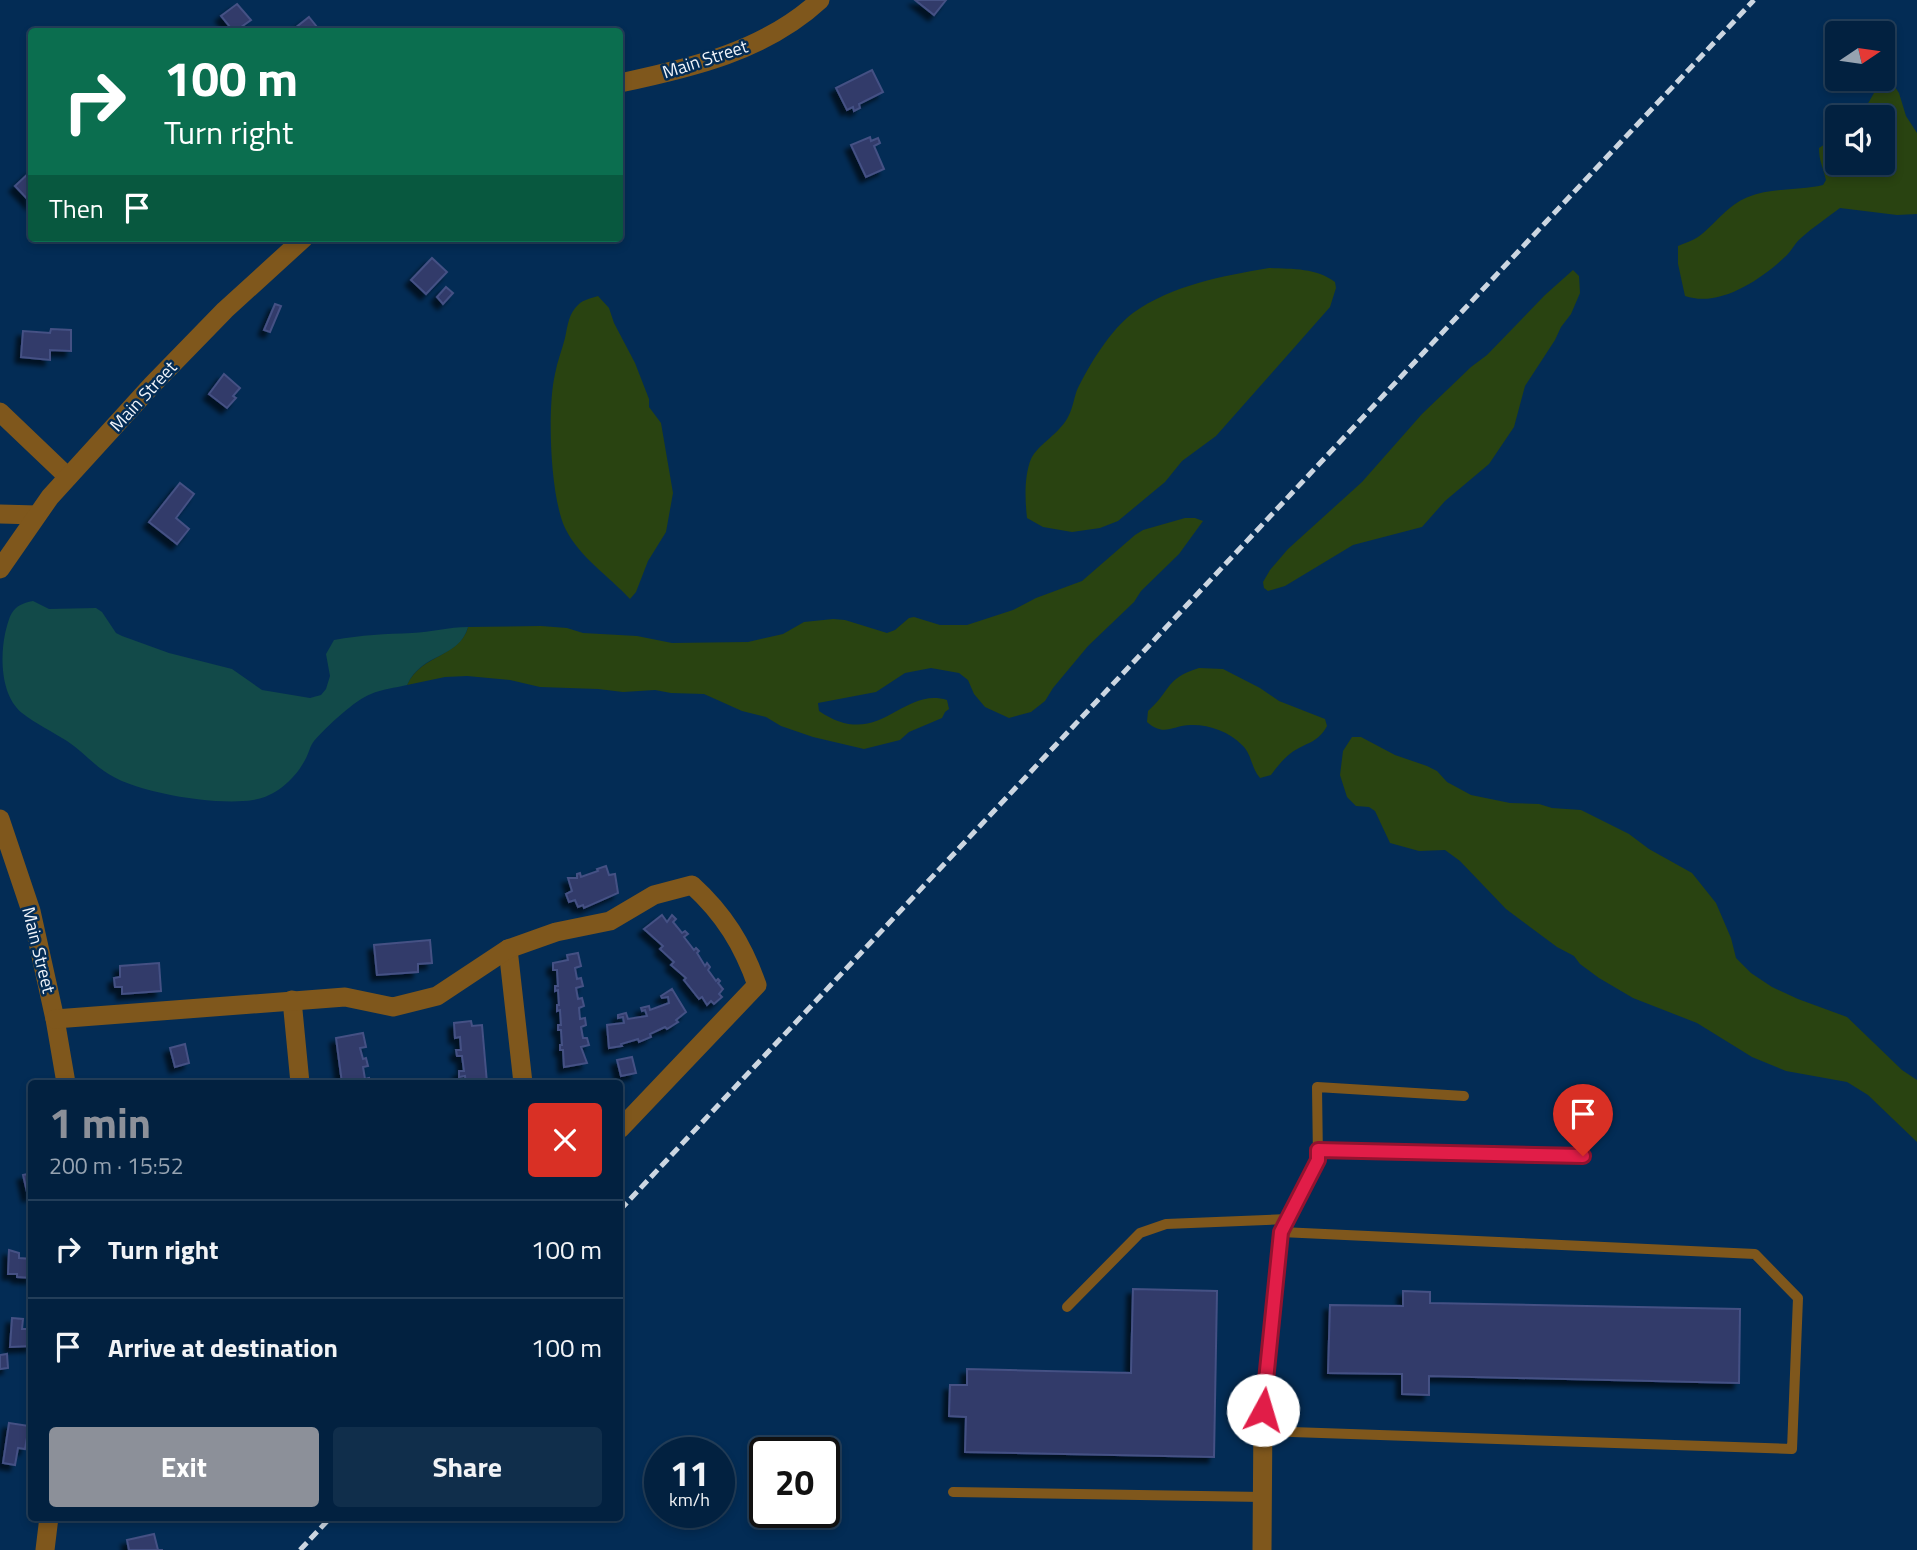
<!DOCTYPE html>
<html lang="en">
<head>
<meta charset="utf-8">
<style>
  :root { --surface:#022140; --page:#102e4b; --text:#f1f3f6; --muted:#96a3b1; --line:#233e59; --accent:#8c9099 }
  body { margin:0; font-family:"Titillium Web",sans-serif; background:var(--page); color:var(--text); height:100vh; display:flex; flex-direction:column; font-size:26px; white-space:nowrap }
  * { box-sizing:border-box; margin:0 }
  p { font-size:23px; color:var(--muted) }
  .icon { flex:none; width:38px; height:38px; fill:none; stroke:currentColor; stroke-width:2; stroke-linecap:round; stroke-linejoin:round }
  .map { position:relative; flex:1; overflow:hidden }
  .side { position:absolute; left:28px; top:1080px; width:595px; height:441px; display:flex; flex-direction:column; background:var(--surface); border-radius:7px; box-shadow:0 4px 10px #0003,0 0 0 2px var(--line) }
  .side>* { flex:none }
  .banner { position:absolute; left:28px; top:28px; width:595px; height:214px; border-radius:7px; box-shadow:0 4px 10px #0003,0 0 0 2px var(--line); background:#0b6e4f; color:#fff; overflow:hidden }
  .needle { width:46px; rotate:77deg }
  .controls { position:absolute; left:1825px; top:21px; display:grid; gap:14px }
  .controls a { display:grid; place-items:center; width:70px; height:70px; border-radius:7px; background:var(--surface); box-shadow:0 4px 10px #0003,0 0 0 2px var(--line); font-size:35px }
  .speed { position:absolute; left:644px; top:1437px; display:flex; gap:14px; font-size:35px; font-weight:700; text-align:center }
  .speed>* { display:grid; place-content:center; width:91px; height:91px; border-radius:50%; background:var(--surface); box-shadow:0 4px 10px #0003,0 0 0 2px var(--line); line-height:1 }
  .speed small { font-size:18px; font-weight:400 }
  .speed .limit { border:4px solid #111; border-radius:10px; background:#fff; color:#111 }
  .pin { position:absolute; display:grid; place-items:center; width:60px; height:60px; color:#fff; margin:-72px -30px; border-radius:50% 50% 50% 0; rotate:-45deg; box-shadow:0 0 7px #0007 }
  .pin .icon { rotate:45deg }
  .me { position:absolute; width:77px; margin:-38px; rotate:6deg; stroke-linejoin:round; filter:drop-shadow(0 0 5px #0008) }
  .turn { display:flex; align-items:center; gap:24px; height:147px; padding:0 21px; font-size:32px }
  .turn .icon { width:91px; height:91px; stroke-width:2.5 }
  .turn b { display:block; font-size:49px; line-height:60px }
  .then { display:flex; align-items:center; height:66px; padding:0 21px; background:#0003; gap:14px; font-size:26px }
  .round { display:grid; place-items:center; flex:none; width:74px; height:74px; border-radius:7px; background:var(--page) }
  .summary { display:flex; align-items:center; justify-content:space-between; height:119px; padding:0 21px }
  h1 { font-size:42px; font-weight:700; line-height:52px; color:var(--accent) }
  .cta { display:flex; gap:14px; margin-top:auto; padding:14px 21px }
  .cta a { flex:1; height:80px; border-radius:7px; background:var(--accent); color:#fff; font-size:28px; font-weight:700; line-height:80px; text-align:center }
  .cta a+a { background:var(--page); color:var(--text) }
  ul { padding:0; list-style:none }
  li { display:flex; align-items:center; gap:21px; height:98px; padding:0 21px; border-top:2px solid var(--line) }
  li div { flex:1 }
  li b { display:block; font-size:26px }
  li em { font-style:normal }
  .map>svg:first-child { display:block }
  .green { fill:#294311 }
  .water { fill:#124a49 }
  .building { fill:#303a6b; stroke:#455184; stroke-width:2; filter:url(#shadow) }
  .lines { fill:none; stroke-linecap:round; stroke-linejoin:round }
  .lane { stroke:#7f571c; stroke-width:10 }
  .street { stroke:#7f571c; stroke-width:19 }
  .rail { stroke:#ccd6e1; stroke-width:5; stroke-dasharray:10 5; stroke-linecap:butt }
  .route-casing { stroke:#92132f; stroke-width:18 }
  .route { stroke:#e11d48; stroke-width:12 }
  .labels { text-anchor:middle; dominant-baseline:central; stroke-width:5; stroke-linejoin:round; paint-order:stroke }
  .street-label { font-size:18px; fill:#f0f4fa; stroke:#032c55 }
</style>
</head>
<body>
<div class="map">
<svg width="1917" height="1550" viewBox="0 0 1917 1550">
  <defs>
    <filter id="shadow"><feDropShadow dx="-5.5" dy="5.5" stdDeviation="2" flood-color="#0009"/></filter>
  </defs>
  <rect width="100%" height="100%" fill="#032c55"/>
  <g class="green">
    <path d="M1889,85l6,2 4,6 7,23 11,17v81l-20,1 -57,-7c-13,10 -27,19 -39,30 -6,5 -9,12 -14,17 -25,24 -67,53 -102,41l-7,-32v-18c6,-3 14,-5 20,-9 17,-12 29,-32 50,-40 24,-10 51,-6 75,-12l3,-5c-3,-13 -7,-19 -7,-32l18,-12 1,27h45v-46h-23l14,-24z"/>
    <path d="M1269,268c24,1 47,0 66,14l1,6 -6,19 -114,129 -34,25 -17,21 -47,39 -18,7 -28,4 -29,-5 -16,-9c-2,-18 -3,-42 4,-59 7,-15 30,-26 38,-44 4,-8 5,-17 8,-25 12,-25 34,-61 56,-77 39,-28 90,-37 136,-45z"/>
    <path d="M1573,270l6,6 1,17 -9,21 -10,13 -6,13 -30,46 -11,41 -25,37 -44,37 -23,26 -69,18 -68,41 -17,5 -4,-3 -1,-6 7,-12 18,-21 74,-67 60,-68 49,-47 16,-12 58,-60z"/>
    <path d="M598,296l11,12 5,15 21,40 14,36v8l12,16 12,70 -7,39 -18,29 -12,31 -6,7c-21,-23 -51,-42 -65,-71 -15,-32 -18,-120 -10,-154 2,-12 7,-24 10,-36 3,-13 3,-24 14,-34 4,-4 13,-6 19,-8z"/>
    <path d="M1185,518h10l8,3 -24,33 -38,37 -7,11 -46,44 -35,42 -8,13 -14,11 -22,6 -24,-11 -11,-13 -6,-14 -9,-7 -28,-5 -26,5 -29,19 -58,11 1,8c60,41 82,-25 128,-11l2,9 -4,3 -3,6 -33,14 -9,8 -36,9 -51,-12 -32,-11 -15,-9 -24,-6 -38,-17 -33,-1 -16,-3 -32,2 -25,-3 -58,-2 -30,-7 -43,-4 -22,1 -38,8c14,-31 53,-28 61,-58l73,-1 26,2 16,5 54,3 35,7 76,-1 35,-8 21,-12 29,-3 12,1 42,13 8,-3 14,-12 5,-1 26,8h27l46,-15 23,-12 46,-17 53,-46 8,-5z"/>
    <path d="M1199,668l24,1 37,19 19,13 46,18 2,7c-10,18 -21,16 -36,27 -8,6 -14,14 -20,22l-11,3c-9,-10 -8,-24 -18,-33 -12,-13 -32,-20 -49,-20 -20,-1 -28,13 -46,-3l1,-11c23,-20 17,-33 51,-43z"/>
    <path d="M1352,737h9l34,18 32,11 10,5 10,11 24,13 39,8 29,1 13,4 29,2 48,24 20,15 43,24 24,30 15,35 5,20 15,15 21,14 26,12 49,18 55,53 15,10v62l-49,-47 -21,-13 -61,-11 -34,-14 -55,-34 -64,-25 -34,-20 -19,-14 -6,-8 -17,-9 -51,-38 -46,-48 -15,-11 -26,1 -29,-8 -15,-32 -6,-4 -13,-1 -9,-9 -7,-22 3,-24z"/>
  </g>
  <path class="water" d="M33,601l16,8 47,-1 6,4 14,21 6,3 47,17 63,16 30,21 48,8 11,-3 5,-6 4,-13 -4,-22 8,-14c27,-5 52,-6 78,-7 19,-1 37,-6 56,-6 -9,32 -46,25 -61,58 -12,3 -25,4 -36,9 -15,5 -45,33 -57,47 -4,5 -5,12 -9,19 -10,19 -30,37 -52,40 -36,6 -120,-7 -149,-29 -13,-9 -23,-21 -37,-30 -14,-9 -31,-17 -45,-28 -21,-17 -22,-55 -17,-79 5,-19 6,-29 28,-33z"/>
  <g class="building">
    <path d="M915,0h31l-12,15z"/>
    <path d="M237,4l14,16 -17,12 -13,-16z"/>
    <path d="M309,17l12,15h-31z"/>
    <path d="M872,70l11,22 -24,12 1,4 -6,3 -1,-4 -6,3 -11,-22z"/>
    <path d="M870,137l1,4 7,-3 2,5 -6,3 10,23 -18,8 -15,-32z"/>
    <path d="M32,170v34l-17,-18z"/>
    <path d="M432,258l15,14 -21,22 -15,-14z"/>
    <path d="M446,287l7,6 -10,11 -6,-7z"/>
    <path d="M275,304l6,2 -11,26 -6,-2z"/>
    <path d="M51,329l20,1v21l-21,-1v10l-29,-3 2,-26 27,2z"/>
    <path d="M224,374l16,14 -7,8 3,2 -9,10 -18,-14z"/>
    <path d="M180,483l14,11 -18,24 13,11 -12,15 -28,-22z"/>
    <path d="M606,866l3,9 6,-1 3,19 -34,15 -1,-3 -5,2 -3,-7 -6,2 -3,-8 6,-3 -4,-13h9v-4l3,-1 1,4 17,-6 -1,-2z"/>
    <path d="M662,915l5,7 5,-7 4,4 -3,3 9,11 3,-2 3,3 -4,3 10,13 2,-2 3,3 -2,2 8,13 2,-3 3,4 -2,3 8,11 2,-2 2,2 -2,2 5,6 -4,5 3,3 -8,7 -3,-3 -4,4 -5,-8 -3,2 -15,-19 2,-2 -15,-13 3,-3 -14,-13 3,-3 -19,-17z"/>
    <path d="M430,940l2,23 -14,1v8l-41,3 -3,-30z"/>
    <path d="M578,953l3,13 -6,2 2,11 4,-1 2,8 -7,2 2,11 4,-1 2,8 -5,2 1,11 5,-1 1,7 -5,2 2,11h4l2,7 -8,2 6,16 -23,4 -1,-17h-3v-5h2l-1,-15h-3v-5h3l-1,-15 -3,1v-6h2l-1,-15 -3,1v-5h3l-1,-16h-4v-7l15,-3 -1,-5z"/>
    <path d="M159,963l2,28 -39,3v-7h-7l-1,-9 6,-1v-11z"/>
    <path d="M672,989l14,23 -10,8 2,2 -11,7 -2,-2 -15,7 1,3 -12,5 -1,-3 -17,5 1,2 -13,2 -2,-23 17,-2 -1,-6 -5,1v-3l8,-2 2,6 19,-3 -2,-6 -3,1 -1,-3 8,-2 1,4 19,-7 -1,-6 -6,1 -1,-2z"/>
    <path d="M471,1021l1,5 10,-1 5,58h-21l-1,-7 -6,1v-6h5l-2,-15h-5l-1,-6h5l-1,-13 -5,1 -1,-15z"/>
    <path d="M363,1033l3,14 -6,1 3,11 3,-1 2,8 -5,1 2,12 4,-1v5h-27l-6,-45z"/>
    <path d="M185,1044l4,19 -14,4 -5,-19z"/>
    <path d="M632,1057l4,16 -15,3 -4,-16z"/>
    <path d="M32,1173v22l-4,1 -5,-21z"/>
    <path d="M9,1250l10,3v5l13,1v19l-15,-1v-3h-9z"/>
    <path d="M1133,1289l84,2 -3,166 -249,-5 1,-35 -17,-1 1,-31h17v-16l164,4z"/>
    <path d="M1403,1291l27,1v11l310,6 -1,74 -310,-7v19l-27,-1v-20l-74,-1 2,-68 73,1z"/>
    <path d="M12,1318l11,1 -1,10h10v17l-22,1z"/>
    <path d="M7,1354l1,14 -8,1v-14z"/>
    <path d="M9,1423l20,3 -4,23 -7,-1 -3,17 -12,-2z"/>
    <path d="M154,1534l4,16h5h-34l-2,-10z"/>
  </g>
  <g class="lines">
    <g class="lane">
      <path d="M1318,1150l264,6"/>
      <path d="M1281,1232l37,-72 -1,-73 147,9"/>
      <path d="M1067,1307l73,-74 26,-9 122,-5"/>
      <path d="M1263,1431l529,18 6,-151 -43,-44 -474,-22 -18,178"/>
      <path d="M953,1492l310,5"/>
    </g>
    <g class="street">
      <path d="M620,83c71,-15 145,-32 200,-83"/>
      <path d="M0,412l68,65"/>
      <path d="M0,514l37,1"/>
      <path d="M0,569l50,-72 102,-112 73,-75 79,-72"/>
      <path d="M0,819l31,92 24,108 11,64"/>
      <path d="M508,949l15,134"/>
      <path d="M292,1000l8,83"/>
      <path d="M55,1019l290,-22 48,10 44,-11 71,-47 48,-17 54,-11 44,-26 38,-10c32,29 51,60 65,100l-137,144"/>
      <path d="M45,1550l4,-33"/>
      <path d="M1262,1550l1,-140"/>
    </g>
    <g class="rail">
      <path d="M620,1210l1134,-1210"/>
      <path d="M300,1550l31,-33"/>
    </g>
  </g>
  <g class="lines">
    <defs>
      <path id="route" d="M1263,1410l18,-178 37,-72v-10l265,6"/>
    </defs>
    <use href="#route" class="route-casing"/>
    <use href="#route" class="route"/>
  </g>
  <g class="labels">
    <g class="street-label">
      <text transform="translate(705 59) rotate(-18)">Main Street</text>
      <text transform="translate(143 396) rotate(-47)">Main Street</text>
      <text transform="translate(39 950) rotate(76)">Main Street</text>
    </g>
  </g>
</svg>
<div class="controls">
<a><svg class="needle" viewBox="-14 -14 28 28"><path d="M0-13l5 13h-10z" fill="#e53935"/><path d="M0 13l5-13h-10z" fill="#96a3b1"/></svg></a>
<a><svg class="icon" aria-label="sound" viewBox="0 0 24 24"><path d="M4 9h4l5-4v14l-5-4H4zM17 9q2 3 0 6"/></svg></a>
</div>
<div class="speed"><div>11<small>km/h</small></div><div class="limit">20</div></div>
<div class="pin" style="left:1583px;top:1156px;background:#d93025"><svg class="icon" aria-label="arrive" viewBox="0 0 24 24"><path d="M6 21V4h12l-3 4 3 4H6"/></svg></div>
<svg class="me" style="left:1263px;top:1410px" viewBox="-20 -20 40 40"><circle r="19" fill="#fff"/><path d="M0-13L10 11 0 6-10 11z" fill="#e11d48"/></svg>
<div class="banner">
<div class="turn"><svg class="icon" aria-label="right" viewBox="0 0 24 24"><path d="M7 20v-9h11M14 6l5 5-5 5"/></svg><div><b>100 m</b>Turn right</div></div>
<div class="then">Then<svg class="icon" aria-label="arrive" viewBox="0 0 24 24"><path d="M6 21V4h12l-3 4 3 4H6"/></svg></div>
</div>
<section class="side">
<div class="summary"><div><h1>1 min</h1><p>200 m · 15:52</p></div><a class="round" style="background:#d93025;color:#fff"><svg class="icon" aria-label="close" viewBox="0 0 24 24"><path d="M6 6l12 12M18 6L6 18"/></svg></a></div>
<ul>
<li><svg class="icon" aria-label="right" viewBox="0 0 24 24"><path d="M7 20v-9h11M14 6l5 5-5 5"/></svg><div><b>Turn right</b></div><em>100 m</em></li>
<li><svg class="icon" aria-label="arrive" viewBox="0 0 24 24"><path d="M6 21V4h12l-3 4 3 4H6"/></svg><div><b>Arrive at destination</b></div><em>100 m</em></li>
</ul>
<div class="cta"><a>Exit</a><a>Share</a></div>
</section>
</div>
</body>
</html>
